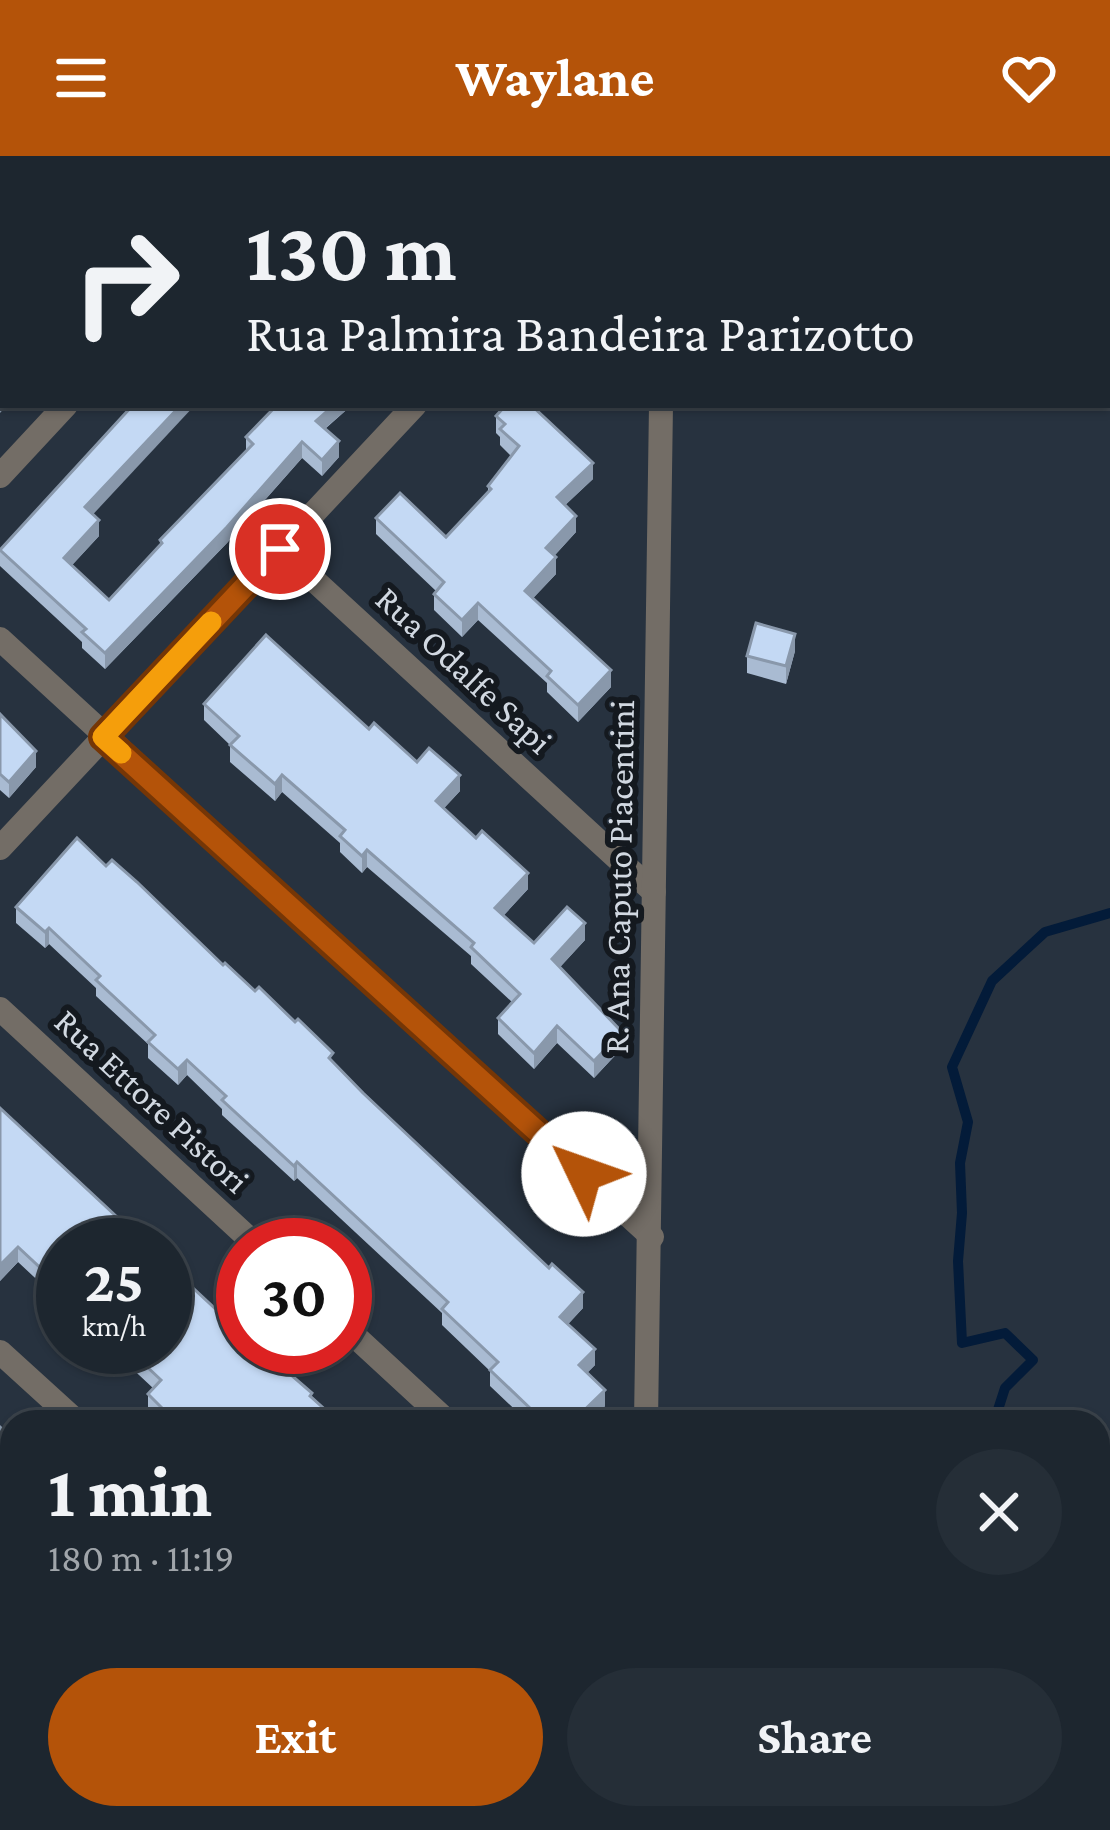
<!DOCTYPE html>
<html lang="en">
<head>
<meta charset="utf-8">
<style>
  :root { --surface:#1d262f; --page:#252e37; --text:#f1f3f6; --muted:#a0a5aa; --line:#3b434b; --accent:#b45309 }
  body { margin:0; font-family:"Crimson Pro",serif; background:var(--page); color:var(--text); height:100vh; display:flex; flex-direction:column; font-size:45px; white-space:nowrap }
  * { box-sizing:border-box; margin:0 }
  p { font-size:39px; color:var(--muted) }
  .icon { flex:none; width:66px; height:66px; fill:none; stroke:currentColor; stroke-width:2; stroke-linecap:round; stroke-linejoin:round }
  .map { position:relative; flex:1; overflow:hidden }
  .sheet { position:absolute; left:0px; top:1254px; width:1110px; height:420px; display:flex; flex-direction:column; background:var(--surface); border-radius:36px 36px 0 0; box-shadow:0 3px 9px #0004,0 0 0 3px var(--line) }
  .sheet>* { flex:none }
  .hud { position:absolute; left:0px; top:0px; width:1110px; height:252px; box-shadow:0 3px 9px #0004,0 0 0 3px var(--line); background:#1d262f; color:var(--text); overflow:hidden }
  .speed { position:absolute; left:36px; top:1062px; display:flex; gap:24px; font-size:60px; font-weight:700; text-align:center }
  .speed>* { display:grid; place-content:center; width:156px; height:156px; border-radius:50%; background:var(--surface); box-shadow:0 3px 9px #0004,0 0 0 3px var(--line); line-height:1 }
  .speed small { font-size:30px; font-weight:400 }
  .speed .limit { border:18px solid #d22; background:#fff; color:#111 }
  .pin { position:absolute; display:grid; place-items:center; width:102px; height:102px; color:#fff; margin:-51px; border:6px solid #fff; border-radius:50%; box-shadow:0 3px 12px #0007 }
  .me { position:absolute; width:132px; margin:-66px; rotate:312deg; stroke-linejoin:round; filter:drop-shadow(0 0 9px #0008) }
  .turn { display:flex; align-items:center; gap:42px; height:252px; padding:0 48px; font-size:54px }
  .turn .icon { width:156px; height:156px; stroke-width:2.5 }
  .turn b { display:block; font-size:84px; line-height:102px }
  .round { display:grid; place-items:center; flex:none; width:126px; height:126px; border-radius:63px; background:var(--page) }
  .summary { display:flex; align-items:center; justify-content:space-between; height:204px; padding:0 48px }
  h1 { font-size:72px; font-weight:700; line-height:90px }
  .button { display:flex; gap:24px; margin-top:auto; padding:24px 48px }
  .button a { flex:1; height:138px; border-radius:72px; background:var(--accent); color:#fff; font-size:48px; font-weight:700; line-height:138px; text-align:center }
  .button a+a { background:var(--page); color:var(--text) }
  header { display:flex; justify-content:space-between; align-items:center; height:156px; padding:0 48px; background:var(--accent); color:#fff; font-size:54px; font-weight:700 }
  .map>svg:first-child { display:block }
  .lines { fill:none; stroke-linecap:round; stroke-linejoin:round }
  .stream { stroke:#031b39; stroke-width:10 }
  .minor { stroke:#736d66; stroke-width:24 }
  .wall { fill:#a9bbd2 }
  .shaded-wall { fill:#8998ab }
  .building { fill:#c4d9f4; stroke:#8998ab; stroke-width:3 }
  .route-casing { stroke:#753606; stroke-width:30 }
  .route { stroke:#b45309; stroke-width:21 }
  .slow { stroke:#f59e0b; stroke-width:21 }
  .labels { text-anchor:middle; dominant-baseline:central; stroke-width:12; stroke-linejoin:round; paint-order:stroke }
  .street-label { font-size:36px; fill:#d1d8e1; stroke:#14191f }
</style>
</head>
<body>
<header><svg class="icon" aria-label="menu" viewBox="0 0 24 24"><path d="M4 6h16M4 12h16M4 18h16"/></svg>Waylane<svg class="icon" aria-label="heart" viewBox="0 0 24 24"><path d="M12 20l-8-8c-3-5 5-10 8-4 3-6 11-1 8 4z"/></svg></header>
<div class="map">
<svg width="1110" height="1674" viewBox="0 0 1110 1674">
  <rect width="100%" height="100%" fill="#27323f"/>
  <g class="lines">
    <g class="stream">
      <path d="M994,1266l11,-34 28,-28 -28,-27 -43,10 -4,-82 4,-48 -2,-50 8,-41 -16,-55 40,-86 53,-49 65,-19"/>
      <path d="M957,1662v12"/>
    </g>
    <g class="minor">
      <path d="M294,3l3,-3"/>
      <path d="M647,3l3,-3"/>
      <path d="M0,320l66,-71"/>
      <path d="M280,393l374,343"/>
      <path d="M0,483l652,598"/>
      <path d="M0,692l415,-443"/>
      <path d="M0,853l256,236"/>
      <path d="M345,1171l103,95"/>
      <path d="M0,1196l77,70"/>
      <path d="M646,1266l15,-1017"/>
      <path d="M0,1521l12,11"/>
      <path d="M152,1662l13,12"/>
      <path d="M515,1662l13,12"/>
      <path d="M648,1662v12"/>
    </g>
  </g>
  <g class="wall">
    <path d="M352,249l-27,24 14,28 -17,19 -20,-18 -75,85 -122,126 -23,-21v-6l-82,-76v-16l93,-36 6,22 -27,29 37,35 51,-55v-5l86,-89v-14z"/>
    <path d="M498,249h42l-4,4 57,70 -28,26 11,27 -22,24 2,18 -23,24 78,89 -33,35 -31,-30v-9l-69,-63 -16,17 -28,-27v-16l2,-3 -60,-57v-16l70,19 42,-46v-5l23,-30 -11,-11v-8l-4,-4v-17l6,-7z"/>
    <path d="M795,495l-9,33 -39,-11v-17z"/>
    <path d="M204,548l165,25 91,62 -16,17 84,81 -25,27 31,27 51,-3 -25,27 62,81 -28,30 -37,-35 -23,26 -36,-35v-16l14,-16 -41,-38v-8l-104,-89 -5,6 -22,-21v-9l-58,-51 -7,9 -45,-39v-17l-26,-25z"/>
    <path d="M0,558l36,53 -27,31 -9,-8z"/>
    <path d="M106,710l227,196 250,246 -15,16 27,41 -8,8 18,33 -16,16h-61l-38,-36v-15l-48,-46v-12l-145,-135 -3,3 -72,-66v-6l-35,-34 -9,10 -30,-27v-14l-52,-48v-8l-47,-44 -4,4 -29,-25v-16z"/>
    <path d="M0,952l63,137v59l-45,-42 -18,19z"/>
    <path d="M222,1159l43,32v5l74,70h-178l-13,-12v-16l6,-5 -45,-42h56z"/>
    <path d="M0,1271l12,12v163l-12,-11z"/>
    <path d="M265,1662h155l13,12h-160l-8,-7z"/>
  </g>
  <g class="shaded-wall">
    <path d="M3,237v12h4l-7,8v-17z"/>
    <path d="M181,249h14l-110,118v-16z"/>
    <path d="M334,249h18l-36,31v-15z"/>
    <path d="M339,285v16l-17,19v-16z"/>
    <path d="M302,286v16l-75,85 -122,126v-16z"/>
    <path d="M593,307v16l-36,34v-16z"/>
    <path d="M576,360v16l-30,33v-17z"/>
    <path d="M99,364v16l-35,38v-16z"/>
    <path d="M556,401v17l-31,33v-16z"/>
    <path d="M478,447v17l-16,17v-17z"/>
    <path d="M795,478v17l-9,33v-18z"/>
    <path d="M611,514v17l-33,35v-17z"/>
    <path d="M36,595v16l-27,31v-16z"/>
    <path d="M282,619v17l-7,9v-17z"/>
    <path d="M460,619v16l-24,26v-16z"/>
    <path d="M367,694v17l-5,6v-17z"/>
    <path d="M528,717v16l-33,36v-17z"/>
    <path d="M585,767v17l-33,36v-17z"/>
    <path d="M49,772v16l-4,4v-16z"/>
    <path d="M557,870v17l-23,26v-16z"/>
    <path d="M622,876v16l-28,30v-17z"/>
    <path d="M187,904v15l-9,10v-16z"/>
    <path d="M297,1006v16l-3,3v-15z"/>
    <path d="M18,1091v15l-18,19v-16z"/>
    <path d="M583,1136v16l-23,25v-16z"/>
    <path d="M595,1193v16l-16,16v-16z"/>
    <path d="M605,1234v16l-16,16h-17z"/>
    <path d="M48,1662l2,12h-13z"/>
  </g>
  <g class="building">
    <path d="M13,0h122l3,3h-128z"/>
    <path d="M175,0h48l-3,3h-48z"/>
    <path d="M371,0h37l-2,3h-38z"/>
    <path d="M519,0h55l-3,3h-52z"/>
    <path d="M3,11v226l-3,3v-226z"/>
    <path d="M133,249h48l-96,102 14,13 -35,38 45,42 53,-57 -2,-3 93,-96 -7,-7 31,-32h57l-18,16 23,20 -17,19 -20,-18 -75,85 -122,126 -23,-21 4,-3 -86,-79z"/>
    <path d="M506,249h25l62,58 -36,34 19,19 -30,32 10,9 -31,34 86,79 -33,35 -31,-29 4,-5 -73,-68 -16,17 -28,-26 10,-12 -68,-64 24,-25 46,44 45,-48 -3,-3 31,-40 -19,-17 5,-5 -9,-8z"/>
    <path d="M756,467l39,11 -9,32 -39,-10z"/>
    <path d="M266,479l103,94 5,-6 43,39 12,-14 31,27 -24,26 40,37 6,-7 46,42 -33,35 39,35 33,-36 18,16 -33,36 70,73 -28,29 -37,-35 -23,27 -36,-35 22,-24 -49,-47 3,-4 -107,-93 -5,6 -22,-20 5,-6 -63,-55 -7,9 -45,-39 9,-9 -35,-32z"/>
    <path d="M0,558l36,37 -27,31 -9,-8z"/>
    <path d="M77,682l29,28 6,-6 25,22 86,83 2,-2 30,28 4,-4 36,35 3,-3 35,34 -4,5 34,35 186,175 3,-4 31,28 -23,25 35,32 -16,16 26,25 -33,32h-39l3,-3 -6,-6 3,-2 -43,-41 8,-8 -56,-53 6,-7 -151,-140 -3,4 -72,-66 4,-4 -39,-36 -9,9 -30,-27 7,-7 -59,-55 4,-4 -51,-48 -4,4 -29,-25z"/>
    <path d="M0,952l147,137h-84v44l-45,-42 -18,18z"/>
    <path d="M165,1106l57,53 5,-5 16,15v22h20l-2,2 51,44 -2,3 29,26h-131l-8,-8 -7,8h-17l-28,-28 13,-14 -35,-33h39z"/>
    <path d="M0,1271l12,12v147l-12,-11z"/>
    <path d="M0,1615l12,11v36h36l-11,12h-37z"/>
    <path d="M278,1662h142l13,12h-141z"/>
  </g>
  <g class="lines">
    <defs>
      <path id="route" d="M280,393l-177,188 481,437"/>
    </defs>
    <use href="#route" class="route-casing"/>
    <use href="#route" class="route"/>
    <path class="slow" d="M121,597l-18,-16 108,-115"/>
  </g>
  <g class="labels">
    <g class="street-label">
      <text transform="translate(464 514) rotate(43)">Rua Odalfe Sapi</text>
      <text transform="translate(619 721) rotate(-89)">R. Ana Caputo Piacentini</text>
      <text transform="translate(152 945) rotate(43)">Rua Ettore Pistori</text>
    </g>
  </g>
</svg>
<div class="speed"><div>25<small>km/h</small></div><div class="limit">30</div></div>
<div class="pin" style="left:280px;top:393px;background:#d93025"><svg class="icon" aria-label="arrive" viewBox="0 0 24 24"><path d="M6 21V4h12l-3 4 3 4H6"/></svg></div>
<svg class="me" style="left:584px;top:1018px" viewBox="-20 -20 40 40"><circle r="19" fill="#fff"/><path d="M0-13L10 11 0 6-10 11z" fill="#b45309"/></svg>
<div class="hud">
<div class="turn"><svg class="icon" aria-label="right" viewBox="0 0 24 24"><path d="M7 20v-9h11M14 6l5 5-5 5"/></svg><div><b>130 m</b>Rua Palmira Bandeira Parizotto</div></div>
</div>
<section class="sheet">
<div class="summary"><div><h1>1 min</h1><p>180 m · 11:19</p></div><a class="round"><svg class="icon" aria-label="close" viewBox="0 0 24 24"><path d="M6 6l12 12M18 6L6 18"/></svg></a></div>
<div class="button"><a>Exit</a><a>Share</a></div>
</section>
</div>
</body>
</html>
